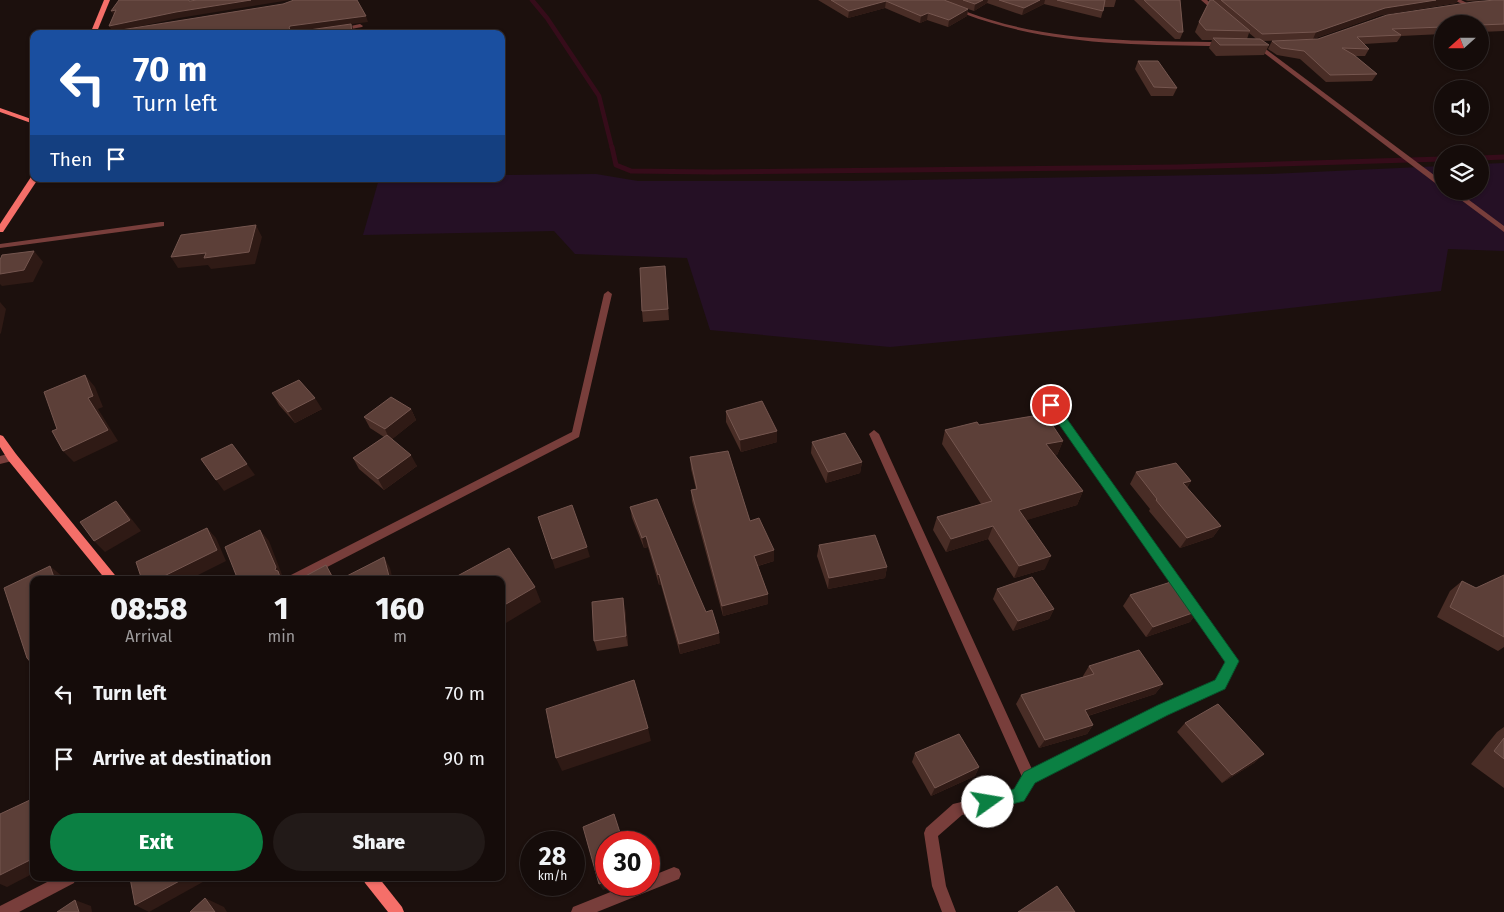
<!DOCTYPE html>
<html lang="en">
<head>
<meta charset="utf-8">
<style>
  :root { --surface:#150c0a; --page:#221a18; --text:#f1f3f6; --muted:#9d9b9c; --line:#342c2b; --accent:#0b8043 }
  body { margin:0; font-family:"Fira Sans",sans-serif; background:var(--page); color:var(--text); height:100vh; display:flex; flex-direction:column; font-size:19px; white-space:nowrap }
  * { box-sizing:border-box; margin:0 }
  p { font-size:16px; color:var(--muted) }
  .icon { flex:none; width:28px; height:28px; fill:none; stroke:currentColor; stroke-width:2; stroke-linecap:round; stroke-linejoin:round }
  .map { position:relative; flex:1; overflow:hidden }
  .drawer { position:absolute; left:30px; top:576px; width:475px; height:305px; display:flex; flex-direction:column; background:var(--surface); border-radius:10px; box-shadow:0 1px 4px #0004,0 0 0 1px var(--line) }
  .drawer>* { flex:none }
  .top-card { position:absolute; left:30px; top:30px; width:475px; height:152px; border-radius:10px; box-shadow:0 1px 4px #0004,0 0 0 1px var(--line); background:#1a4fa0; color:#fff; overflow:hidden }
  .needle { width:32px; rotate:249deg }
  .tools { position:absolute; left:1434px; top:15px; display:grid; gap:10px }
  .tools a { display:grid; place-items:center; width:55px; height:55px; border-radius:50%; background:var(--surface); box-shadow:0 1px 4px #0004,0 0 0 1px var(--line); font-size:25px }
  .speed { position:absolute; left:520px; top:831px; display:flex; gap:10px; font-size:25px; font-weight:700; text-align:center }
  .speed>* { display:grid; place-content:center; width:65px; height:65px; border-radius:50%; background:var(--surface); box-shadow:0 1px 4px #0004,0 0 0 1px var(--line); line-height:1 }
  .speed small { font-size:12px; font-weight:400 }
  .speed .limit { border:8px solid #d22; background:#fff; color:#111 }
  .pin { position:absolute; display:grid; place-items:center; width:42px; height:42px; color:#fff; margin:-21px; border:2px solid #fff; border-radius:50%; box-shadow:0 1px 5px #0007 }
  .me { position:absolute; width:55px; margin:-28px; rotate:77deg; stroke-linejoin:round; filter:drop-shadow(0 0 4px #0008) }
  .turn { display:flex; align-items:center; gap:18px; height:105px; padding:0 20px; font-size:22px }
  .turn .icon { width:65px; height:65px; stroke-width:2.5 }
  .turn b { display:block; font-size:35px; line-height:42px }
  .then { display:flex; align-items:center; height:48px; padding:0 20px; background:#0003; gap:10px; font-size:19px }
  .eta { display:flex; justify-content:space-evenly; align-items:center; height:85px; text-align:center }
  .eta b { font-size:30px; font-weight:800; line-height:35px }
  .button { display:flex; gap:10px; margin-top:auto; padding:10px 20px }
  .button a { flex:1; height:58px; border-radius:30px; background:var(--accent); color:#fff; font-size:20px; font-weight:800; line-height:58px; text-align:center }
  .button a+a { background:var(--page); color:var(--text) }
  ul { padding:0; list-style:none }
  li { display:flex; align-items:center; gap:15px; height:65px; padding:0 20px }
  li div { flex:1 }
  li b { display:block; font-size:19px }
  li em { font-style:normal }
  .map>svg:first-child { display:block }
  .green { fill:#251025 }
  .lines { fill:none; stroke-linecap:round; stroke-linejoin:round }
  .stream-far1 { stroke:#360c1a; stroke-width:4.5 }
  .stream { stroke:#360c1a; stroke-width:5 }
  .lane { fill:#783e3b; fill-rule:evenodd }
  .street { fill:#783e3b; fill-rule:evenodd }
  .secondary { fill:#f56f69; fill-rule:evenodd }
  .wall { fill:#492d26; fill-rule:evenodd }
  .shaded-wall { fill:#2f1a15 }
  .building { fill:#5c3f38; stroke:#75564f }
  .route { fill:#0b8043; stroke:#07532c }
</style>
</head>
<body>
<div class="map">
<svg width="1504" height="912" viewBox="0 0 1504 912">
  <rect width="100%" height="100%" fill="#1c100d"/>
  <path class="green" d="M1504,163v88l-56,-2 -7,42 -230,26 -321,30 -180,-17 -23,-72 -112,-4 -21,-23 -191,4 16,-56h122v-4l95,-1 42,7h213l418,-7 173,-8v25h38v-27z"/>
  <g class="lines">
    <path class="stream-far1" d="M532,0l15,18 52,78 13,52"/>
    <g class="stream">
      <path d="M612,147l4,18 15,6 82,1 466,-5 263,-8"/>
      <path d="M1480,158l24,-1"/>
    </g>
    <g class="lane">
      <path d="M1201,0h6l14,12 -5,1z"/>
      <path d="M1454,0h7l10,5 -5,1z"/>
      <path d="M1051,402l3,1 184,258 -14,27 -57,26 -138,71 -5,-2 -2,-5 2,-5 135,-67 57,-26 9,-18 -177,-255 -2,-2z"/>
      <path d="M674,867l5,2 2,5 -2,5 -82,33h-26l2,-5 55,-22h21v-8z"/>
    </g>
    <g class="street">
      <path d="M929,0h8c22,9 45,18 68,24 71,18 145,17 217,18l3,2 -3,2c-87,-1 -175,-1 -257,-32 -12,-4 -26,-8 -36,-14z"/>
      <path d="M360,24l3,2 -1,1 -22,4 -3,-2z"/>
      <path d="M1255,44h4l183,137v5h-3l-184,-140z"/>
      <path d="M1449,191h8l47,35v6z"/>
      <path d="M161,222h3v4l-164,22v-4z"/>
      <path d="M608,291l4,3 -33,143 -277,143h-17l2,-3 285,-145 32,-138z"/>
      <path d="M874,430l5,4 157,344 -12,22 -62,15 -24,21 8,50 10,26h-14l-10,-26 -8,-53 2,-5 27,-24 62,-15 7,-12 -153,-343z"/>
      <path d="M12,453l4,1 1,3 -1,3 -16,4v-8z"/>
      <path d="M55,878h21l-2,5 -55,29h-19v-6z"/>
    </g>
    <g class="secondary">
      <path d="M104,0h6l-14,34h-6z"/>
      <path d="M0,108l34,12v4l-34,-12z"/>
      <path d="M31,177l7,2 -35,53h-3v-8z"/>
      <path d="M0,435l3,1 13,18 103,126h-13l-98,-120 -8,-13z"/>
      <path d="M363,878h16l23,29 2,5h-16l-23,-29z"/>
    </g>
  </g>
  <g class="wall">
    <path d="M818,0h298l-2,7h-10l-3,11 -57,-14 -22,11 -35,-12 -13,8 -6,-2 -1,7 -19,11 -21,-7 -7,3 -35,-15 -37,10z"/>
    <path d="M1134,0h46l3,32 -3,7h-5z"/>
    <path d="M1210,0h248l-2,3 -75,12 -68,24 -50,2 6,4 -5,10 -48,1 -7,-8 3,-8h-10l-7,-8 4,-10zM1249,33l5,4 2,2h-9z"/>
    <path d="M1465,0h20l-17,1z"/>
    <path d="M1504,0v31l-24,1v-8h-38v10l-41,2 -4,6 -33,2 5,5 -4,7h-10l22,18 -5,7 -46,1 -26,-23 -23,-4 -9,-6 4,-8 46,-2z"/>
    <path d="M1138,61l39,27 -4,8h-22l-16,-27z"/>
    <path d="M77,179h42l-40,2z"/>
    <path d="M209,179h41l-2,3 -36,1z"/>
    <path d="M666,277l3,43 -26,2 -1,-11z"/>
    <path d="M272,393l50,16 -27,14 -16,-18z"/>
    <path d="M411,409l5,11 -24,19 25,27 -33,24 -25,-21 -6,-11 31,-21 -14,-9 -6,-11z"/>
    <path d="M726,411l51,20v11l-36,10 -15,-30z"/>
    <path d="M979,425l84,16 -6,14h-2l28,36 -6,14 -51,15 19,49 -31,9 -26,-39 -42,13 -13,-22 4,-13 44,-13 -39,-60 3,-14z"/>
    <path d="M812,442l50,20 -2,11 -34,10 -15,-30z"/>
    <path d="M690,457l60,64 24,40 -16,5 10,28v10l-45,12 -31,-115 -1,-11 5,-1 -5,-20z"/>
    <path d="M1136,472l55,9 -4,7 34,38 -8,11 -33,11 -31,-37 1,-2 -20,-25z"/>
    <path d="M630,507l90,136 -40,11 -19,-69h-2l-11,-38 -4,1 -12,-30z"/>
    <path d="M819,545l68,22 -2,11 -57,11 -11,-33z"/>
    <path d="M1504,575v72l-6,4 -61,-34 13,-26 12,-10 14,7z"/>
    <path d="M997,589l57,20 -5,10 -36,12 -20,-32z"/>
    <path d="M1130,595l68,16 -8,11 -44,15 -23,-31z"/>
    <path d="M625,608l3,38 -31,5 -3,-10z"/>
    <path d="M1089,666l74,18 -8,10 -67,22 5,9 -6,9 -48,14 -23,-44 5,-9 62,-18v-1z"/>
    <path d="M1185,723l79,31 -10,9 -32,20 -45,-51z"/>
    <path d="M1504,727v61l-33,-24 26,-32z"/>
    <path d="M915,753l64,14 -4,9 -44,20 -19,-34z"/>
  </g>
  <g class="shaded-wall">
    <path d="M251,0h39l-111,18 -66,14 -4,-6 67,-14z"/>
    <path d="M983,0h5l-1,3 -13,8 1,-7z"/>
    <path d="M1040,0h5l-1,4 -22,11 2,-7z"/>
    <path d="M1436,0h22l-2,3 -75,12 -68,24 3,-7 69,-24z"/>
    <path d="M886,1l-1,7 -37,10 1,-7z"/>
    <path d="M968,9l-1,7 -19,11 1,-7z"/>
    <path d="M116,10l-1,7 -4,-6z"/>
    <path d="M928,13l-1,7 -7,3 1,-7z"/>
    <path d="M366,16l2,6 -16,2 2,10 -61,-2 -4,-4 1,-2z"/>
    <path d="M256,225l6,12 -7,27 -44,5 -3,-4 -30,3 -7,-11z"/>
    <path d="M34,251l9,11 -10,20 -31,4 -2,-2v-10z"/>
    <path d="M0,302l6,7 -5,24 -1,1z"/>
    <path d="M85,375l10,12 8,20 -5,2 20,32 -44,21 -11,-11 25,-53z"/>
    <path d="M315,398l7,11 -27,14 -7,-11z"/>
    <path d="M411,409l5,11 -26,21 -5,-12z"/>
    <path d="M777,431v11l-36,10 -1,-12z"/>
    <path d="M1063,441l-6,14 -16,3 5,-14z"/>
    <path d="M411,455l6,11 -33,24 -6,-11z"/>
    <path d="M862,462l-2,11 -34,10 2,-11z"/>
    <path d="M247,464l8,11 -31,16 -8,-11z"/>
    <path d="M1191,481l-7,11 -1,-9z"/>
    <path d="M1083,491l-6,14 -63,19 5,-14z"/>
    <path d="M116,501l10,11 15,19 -36,21 -11,-11z"/>
    <path d="M993,526l-5,13 -42,13 5,-13z"/>
    <path d="M1221,526l-8,11 -33,11 7,-10z"/>
    <path d="M207,528l9,10 10,23 -38,19h-32z"/>
    <path d="M260,530l9,11 15,39h-3l-6,-10z"/>
    <path d="M646,536l2,11 -4,1 -2,-10z"/>
    <path d="M587,547l3,10 -35,12 -3,-10z"/>
    <path d="M774,550v11l-20,6v-11z"/>
    <path d="M1051,556l-6,13 -31,9 5,-12z"/>
    <path d="M384,557l6,11 3,12h-3z"/>
    <path d="M326,565l7,11 3,4h-2z"/>
    <path d="M50,566l12,10 1,4h-8z"/>
    <path d="M887,567l-2,11 -57,11 1,-11z"/>
    <path d="M659,574l2,11h-2l-1,-10z"/>
    <path d="M535,587l6,15 -40,24v-19z"/>
    <path d="M768,594v10l-45,12 -1,-10z"/>
    <path d="M623,598l2,10 3,38 -2,-10z"/>
    <path d="M1054,609l-5,10 -36,12 5,-10z"/>
    <path d="M1198,611l-8,11 -44,15 7,-10z"/>
    <path d="M719,633l1,10 -40,11 -1,-10z"/>
    <path d="M1163,684l-8,10 -77,25 7,-9z"/>
    <path d="M1093,725l-6,9 -48,14 6,-8z"/>
    <path d="M648,728l3,13 -89,30 -6,-13z"/>
    <path d="M1264,754l-10,9 -32,20 10,-8z"/>
    <path d="M979,767l-4,9 -44,20 4,-8z"/>
    <path d="M30,800l4,2v49z"/>
    <path d="M34,858v15l-27,14 -7,-3v-9z"/>
    <path d="M185,878h25l-61,34 -14,-7z"/>
    <path d="M606,881v4h9l-12,5 -4,-6z"/>
    <path d="M205,898l19,9 3,5h-12z"/>
    <path d="M75,900l16,6 1,6h-13z"/>
  </g>
  <g class="building">
    <path d="M119,0h70v1l9,-1h53l-75,12 -67,14 7,-16 -5,1z"/>
    <path d="M294,0h63l9,16 -76,10 -1,2 2,2h18l42,-6 1,10h-247l2,-4h14l162,-26z"/>
    <path d="M831,0h113l24,9 -19,11 -21,-7 -7,3 -35,-15 -37,10z"/>
    <path d="M963,0h20l-8,4z"/>
    <path d="M999,0h41l-16,8z"/>
    <path d="M1057,0h48l-2,11z"/>
    <path d="M1144,0h36l3,32h-5z"/>
    <path d="M1210,0h3l37,31 -44,-1 -7,-8z"/>
    <path d="M1221,0h215l-51,8 -69,24 -54,2z"/>
    <path d="M1495,0h9v24l-24,1v-1h-38v3l-50,2 9,6 -44,2 12,12 -27,-1 12,7 23,19 -47,1 -26,-24 -23,-3 -9,-7 46,-2 69,-24 86,-13z"/>
    <path d="M1213,38l47,1 9,6h-49z"/>
    <path d="M1138,61h20l19,27 -23,-1z"/>
    <path d="M256,225l-7,27 -45,6 2,-5 -35,4 10,-22z"/>
    <path d="M34,251l-10,19 -24,4v-14l2,-5z"/>
    <path d="M665,266l3,43 -26,2 -2,-43z"/>
    <path d="M85,375l8,21 -5,2 20,32 -45,21 -11,-20 5,-2 -13,-37z"/>
    <path d="M299,380l16,18 -27,14 -16,-19z"/>
    <path d="M391,397l20,12 -26,20 -21,-12z"/>
    <path d="M762,401l15,30 -37,9 -14,-29z"/>
    <path d="M1045,414l18,27 -17,3 37,47 -64,19 32,46 -32,10 -26,-40 -42,13 -14,-22 55,-16 -47,-71 32,-8 2,3z"/>
    <path d="M845,433l17,29 -34,10 -16,-30z"/>
    <path d="M387,435l24,20 -33,24 -25,-21z"/>
    <path d="M232,444l15,20 -31,16 -15,-21z"/>
    <path d="M728,451l22,70 9,-3 15,32 -20,6 14,38 -46,12 -31,-116 6,-1 -7,-32z"/>
    <path d="M1176,463l15,18 -8,2 38,43 -34,12 -31,-38 1,-1 -21,-27z"/>
    <path d="M657,499l49,113 6,-2 7,23 -40,11 -20,-70 -1,1 -12,-39 -4,2 -12,-31z"/>
    <path d="M116,501l14,19 -36,21 -14,-19z"/>
    <path d="M572,505l15,42 -35,12 -14,-42z"/>
    <path d="M207,528l10,22 -61,30h-14l-6,-18z"/>
    <path d="M260,530l16,37 -1,3 3,1 3,9h-43l-13,-33z"/>
    <path d="M875,535l12,32 -58,11 -10,-33z"/>
    <path d="M509,548l26,39 -34,20v-27h-51z"/>
    <path d="M384,557l6,23h-51z"/>
    <path d="M326,565l8,15h-36z"/>
    <path d="M50,566l5,14h-21v86l-7,-8 -23,-70z"/>
    <path d="M1504,575v62l-54,-30 12,-26 14,7z"/>
    <path d="M1032,577l22,32 -36,12 -21,-32z"/>
    <path d="M1174,581l24,30 -45,16 -23,-32z"/>
    <path d="M623,598l3,38 -32,5 -2,-39z"/>
    <path d="M1139,650l24,34 -78,26 8,15 -48,15 -24,-45 73,-21 -5,-8z"/>
    <path d="M634,680l14,48 -92,30 -10,-49z"/>
    <path d="M1218,704l46,50 -32,21 -47,-52z"/>
    <path d="M959,734l20,33 -44,21 -20,-35z"/>
    <path d="M1504,738v21l-10,-8z"/>
    <path d="M30,800l4,58 -34,17v-61z"/>
    <path d="M614,814l9,28h-17v39l-7,3 -16,-57z"/>
    <path d="M130,878h55l-50,27z"/>
    <path d="M1057,886l18,26h-57z"/>
    <path d="M205,898l10,14h-25z"/>
    <path d="M75,900l4,12h-22z"/>
  </g>
  <path class="route" d="M1051,401l4,1 184,259 -14,28 -57,26 -133,68 -11,18 -36,9 -5,-2 -2,-6 2,-5 31,-8 10,-17 134,-67 57,-25 10,-18 -178,-255 -1,-2 1,-3z"/>
</svg>
<div class="tools">
<a><svg class="needle" viewBox="-14 -14 28 28"><path d="M0-13l5 13h-10z" fill="#e53935"/><path d="M0 13l5-13h-10z" fill="#9d9b9c"/></svg></a>
<a><svg class="icon" aria-label="sound" viewBox="0 0 24 24"><path d="M4 9h4l5-4v14l-5-4H4zM17 9q2 3 0 6"/></svg></a>
<a><svg class="icon" aria-label="layers" viewBox="0 0 24 24"><path d="M12 4l9 5-9 5-9-5zM3 14l9 5 9-5"/></svg></a>
</div>
<div class="speed"><div>28<small>km/h</small></div><div class="limit">30</div></div>
<div class="pin" style="left:1051px;top:405px;background:#d93025"><svg class="icon" aria-label="arrive" viewBox="0 0 24 24"><path d="M6 21V4h12l-3 4 3 4H6"/></svg></div>
<svg class="me" style="left:988px;top:802px" viewBox="-20 -20 40 40"><circle r="19" fill="#fff"/><path d="M0-13L10 11 0 6-10 11z" fill="#0b8043"/></svg>
<div class="top-card">
<div class="turn"><svg class="icon" aria-label="left" viewBox="0 0 24 24"><path d="M17 20v-9H6M10 6l-5 5 5 5"/></svg><div><b>70 m</b>Turn left</div></div>
<div class="then">Then<svg class="icon" aria-label="arrive" viewBox="0 0 24 24"><path d="M6 21V4h12l-3 4 3 4H6"/></svg></div>
</div>
<section class="drawer">
<div class="eta">
<div><b>08:58</b><p>Arrival</p></div>
<div><b>1</b><p>min</p></div>
<div><b>160</b><p>m</p></div>
</div>
<ul>
<li><svg class="icon" aria-label="left" viewBox="0 0 24 24"><path d="M17 20v-9H6M10 6l-5 5 5 5"/></svg><div><b>Turn left</b></div><em>70 m</em></li>
<li><svg class="icon" aria-label="arrive" viewBox="0 0 24 24"><path d="M6 21V4h12l-3 4 3 4H6"/></svg><div><b>Arrive at destination</b></div><em>90 m</em></li>
</ul>
<div class="button"><a>Exit</a><a>Share</a></div>
</section>
</div>
</body>
</html>
